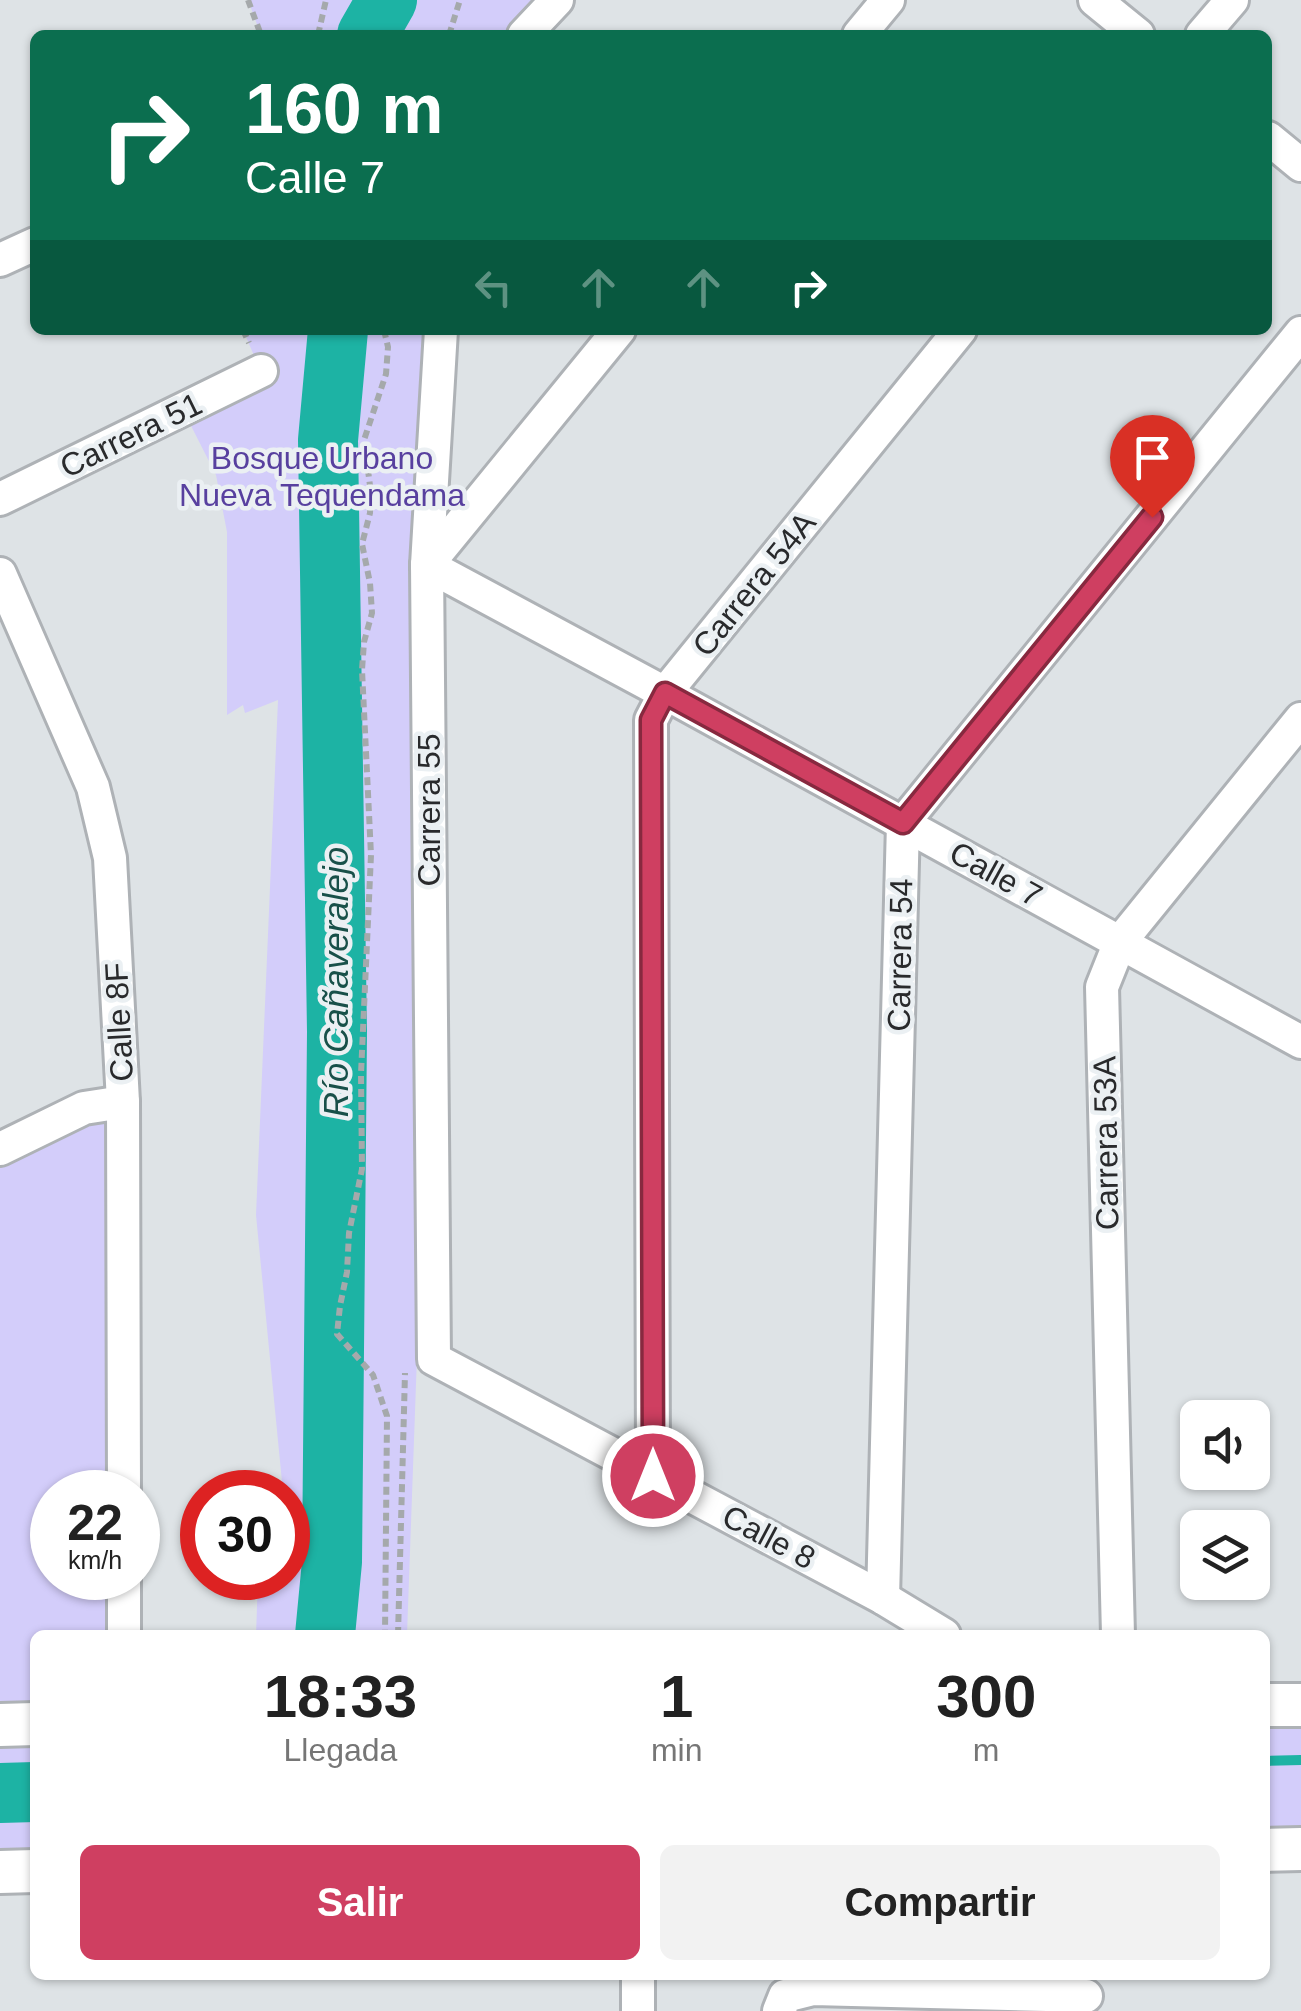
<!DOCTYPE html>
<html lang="es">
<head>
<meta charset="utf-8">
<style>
  :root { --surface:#fff; --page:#f2f2f2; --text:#222; --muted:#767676; --accent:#cf3f61 }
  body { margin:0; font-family:Arial,sans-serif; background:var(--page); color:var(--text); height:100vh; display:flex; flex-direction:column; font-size:38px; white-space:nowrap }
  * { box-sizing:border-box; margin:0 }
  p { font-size:32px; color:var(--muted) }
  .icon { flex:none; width:55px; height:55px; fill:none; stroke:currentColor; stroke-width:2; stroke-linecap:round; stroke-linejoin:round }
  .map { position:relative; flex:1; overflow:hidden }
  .details { position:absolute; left:30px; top:1630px; width:1240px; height:350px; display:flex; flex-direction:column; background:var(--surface); border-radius:15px; box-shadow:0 2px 8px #0004 }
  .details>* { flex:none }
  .hud { position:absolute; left:30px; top:30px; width:1242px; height:305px; border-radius:15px; box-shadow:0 2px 8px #0004; background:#0b6e4f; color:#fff; overflow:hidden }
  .controls { position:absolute; left:1180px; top:1400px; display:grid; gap:20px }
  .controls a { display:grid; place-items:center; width:90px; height:90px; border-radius:15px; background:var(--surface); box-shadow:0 2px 8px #0004; font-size:50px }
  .speed { position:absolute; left:30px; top:1470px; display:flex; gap:20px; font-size:50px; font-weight:700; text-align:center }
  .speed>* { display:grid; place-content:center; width:130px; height:130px; border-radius:50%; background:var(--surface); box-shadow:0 2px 8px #0004; line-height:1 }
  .speed small { font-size:25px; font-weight:400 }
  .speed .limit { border:15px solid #d22; background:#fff; color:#111 }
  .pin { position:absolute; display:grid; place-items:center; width:85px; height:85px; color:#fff; margin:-102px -42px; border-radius:50% 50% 50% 0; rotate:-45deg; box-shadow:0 0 10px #0007 }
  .pin .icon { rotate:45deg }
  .me { position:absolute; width:110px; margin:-55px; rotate:0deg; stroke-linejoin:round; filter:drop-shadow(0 0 8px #0008) }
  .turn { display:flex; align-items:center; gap:35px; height:210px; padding:0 50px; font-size:45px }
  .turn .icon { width:130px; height:130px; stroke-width:2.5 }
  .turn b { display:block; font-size:70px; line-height:85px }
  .lanes { display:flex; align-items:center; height:95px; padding:0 50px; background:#0003; justify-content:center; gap:50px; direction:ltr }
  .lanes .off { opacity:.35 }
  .eta { display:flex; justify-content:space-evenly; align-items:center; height:170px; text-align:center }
  .eta b { font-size:60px; font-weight:700; line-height:70px }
  .cta { display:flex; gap:20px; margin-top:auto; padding:20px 50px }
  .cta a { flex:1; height:115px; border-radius:15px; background:var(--accent); color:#fff; font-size:40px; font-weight:700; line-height:115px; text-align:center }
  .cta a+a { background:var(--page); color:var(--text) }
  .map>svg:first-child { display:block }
  .green { fill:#d3cdfa }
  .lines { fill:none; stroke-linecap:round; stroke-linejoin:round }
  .stream { stroke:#1db3a4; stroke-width:10 }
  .river { stroke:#1db3a4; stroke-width:60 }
  .minor-casing { stroke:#aeb2b6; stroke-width:38 }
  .major-casing { stroke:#aeb2b6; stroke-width:48 }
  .path { stroke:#a5a9ab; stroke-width:6; stroke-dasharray:8 5; stroke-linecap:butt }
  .minor { stroke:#fff; stroke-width:32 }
  .major { stroke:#fff; stroke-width:42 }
  .route-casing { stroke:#87293f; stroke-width:25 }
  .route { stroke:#cf3f61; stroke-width:18 }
  .labels { text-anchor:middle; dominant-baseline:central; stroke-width:9; stroke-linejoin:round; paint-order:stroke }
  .street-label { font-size:32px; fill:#292a2c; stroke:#ebf0f3 }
  .park-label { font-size:32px; fill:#58409f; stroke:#ebf0f3 }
  .water-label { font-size:35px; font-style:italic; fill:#185049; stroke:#ebf0f3 }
</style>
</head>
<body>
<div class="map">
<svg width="1301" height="2011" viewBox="0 0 1301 2011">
  <rect width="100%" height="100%" fill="#dee3e6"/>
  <g class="green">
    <path d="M248,0h309l-33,35h-263z"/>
    <path d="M243,330h198l-7,1029 -17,-3 -10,279h-151l2,-57h30v-86h-5l-27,-277 22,-515 -33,13 -2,-8 -16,10v-183l-11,-57 -33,-65 78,-38z"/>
    <path d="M123,1102l1,390h-72v86h72v57h-89v236l-35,1v-723z"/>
    <path d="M1265,1705h36v144l-36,1z"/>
  </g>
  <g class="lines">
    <path class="stream" d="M1265,1761l36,-1"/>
    <g class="river">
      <path d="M367,35l20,-35"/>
      <path d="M325,1635l7,-73 5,-530 -9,-592 10,-110"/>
      <path d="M0,1793l35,-1"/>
    </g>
    <defs>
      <g id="minor">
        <path d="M1095,0l43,35"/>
        <path d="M524,35l33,-35"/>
        <path d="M859,35l29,-35"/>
        <path d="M1202,35l30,-35"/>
        <path d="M1268,138l33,27"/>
        <path d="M0,260l35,-16"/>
        <path d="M441,330l-14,235 7,794 449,239 61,37"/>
        <path d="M0,499l261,-128"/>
        <path d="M427,565l238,128 636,349"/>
        <path d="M427,565l192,-235"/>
        <path d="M0,574l93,213 17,71 13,244 1,390"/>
        <path d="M0,1149l84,-41 39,-6"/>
        <path d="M653,1475l-2,-755 14,-27 295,-363"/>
        <path d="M124,1578v57"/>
        <path d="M883,1598l20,-775 398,-490"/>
        <path d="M1118,1635l-16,-648 18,-45 181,-223"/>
        <path d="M638,2011v-36"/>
        <path d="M779,2011l6,-15 28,-7 273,7"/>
      </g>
      <g id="major">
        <path d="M1265,1705h36"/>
        <path d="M0,1725l35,-1"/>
        <path d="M1265,1850l36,-1"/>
        <path d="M0,1872l35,-1"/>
      </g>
    </defs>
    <use href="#minor" class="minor-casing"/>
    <use href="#major" class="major-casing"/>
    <g class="path">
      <path d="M248,0l13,35"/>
      <path d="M318,35l8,-35"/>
      <path d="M449,35l11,-35"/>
      <path d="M243,330l6,13"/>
      <path d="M384,330l4,17 -2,27 -22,66 7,53 -1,20 -8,31 8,39 2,30 -8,29 -2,28 9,185 -10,219 1,95 -13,64 -2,39 -7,34 -3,28 36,41 14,41 -2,219"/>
      <path d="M398,1635l7,-262"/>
    </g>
    <use href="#minor" class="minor"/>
    <use href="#major" class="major"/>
  </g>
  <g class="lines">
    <defs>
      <path id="route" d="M653,1476l-2,-756 14,-27 238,130 249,-306"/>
    </defs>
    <use href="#route" class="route-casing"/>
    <use href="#route" class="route"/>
  </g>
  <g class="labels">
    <g class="street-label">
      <text transform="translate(131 435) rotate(-26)">Carrera 51</text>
      <text transform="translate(754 584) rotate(-51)">Carrera 54A</text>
      <text transform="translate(429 810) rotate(-90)">Carrera 55</text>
      <text transform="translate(996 874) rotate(29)">Calle 7</text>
      <text transform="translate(900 955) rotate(-89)">Carrera 54</text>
      <text transform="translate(119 1022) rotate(-93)">Calle 8F</text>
      <text transform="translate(1106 1143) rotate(-91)">Carrera 53A</text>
      <text transform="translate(769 1537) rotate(28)">Calle 8</text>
    </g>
    <g class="park-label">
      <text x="322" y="458">Bosque Urbano<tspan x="322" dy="37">Nueva Tequendama</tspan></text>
    </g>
    <g class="water-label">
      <text transform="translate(335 982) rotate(-90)">Río Cañaveralejo</text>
    </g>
  </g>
</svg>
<div class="controls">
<a><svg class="icon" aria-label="sound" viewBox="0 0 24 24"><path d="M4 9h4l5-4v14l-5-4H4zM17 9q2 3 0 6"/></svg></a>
<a><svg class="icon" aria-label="layers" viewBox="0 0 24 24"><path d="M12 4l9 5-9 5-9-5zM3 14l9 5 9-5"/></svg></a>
</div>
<div class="speed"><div>22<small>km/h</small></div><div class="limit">30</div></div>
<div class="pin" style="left:1152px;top:517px;background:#d93025"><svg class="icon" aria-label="arrive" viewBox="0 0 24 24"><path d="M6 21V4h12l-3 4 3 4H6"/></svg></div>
<svg class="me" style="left:653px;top:1476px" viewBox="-20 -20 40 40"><circle r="17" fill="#cf3f61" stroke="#fff" stroke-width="3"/><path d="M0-11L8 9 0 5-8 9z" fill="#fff"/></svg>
<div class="hud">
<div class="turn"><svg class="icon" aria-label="right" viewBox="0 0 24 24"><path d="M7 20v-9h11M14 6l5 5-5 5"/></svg><div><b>160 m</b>Calle 7</div></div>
<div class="lanes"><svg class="icon off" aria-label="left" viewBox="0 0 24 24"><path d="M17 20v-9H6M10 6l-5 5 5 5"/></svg><svg class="icon off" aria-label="ahead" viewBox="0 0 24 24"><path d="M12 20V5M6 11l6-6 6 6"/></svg><svg class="icon off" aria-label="ahead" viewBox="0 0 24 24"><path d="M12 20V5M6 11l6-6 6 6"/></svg><svg class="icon" aria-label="right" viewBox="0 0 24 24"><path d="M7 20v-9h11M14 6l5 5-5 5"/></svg></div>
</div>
<section class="details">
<div class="eta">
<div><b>18:33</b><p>Llegada</p></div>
<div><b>1</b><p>min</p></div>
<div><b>300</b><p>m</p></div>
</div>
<div class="cta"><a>Salir</a><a>Compartir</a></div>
</section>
</div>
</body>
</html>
